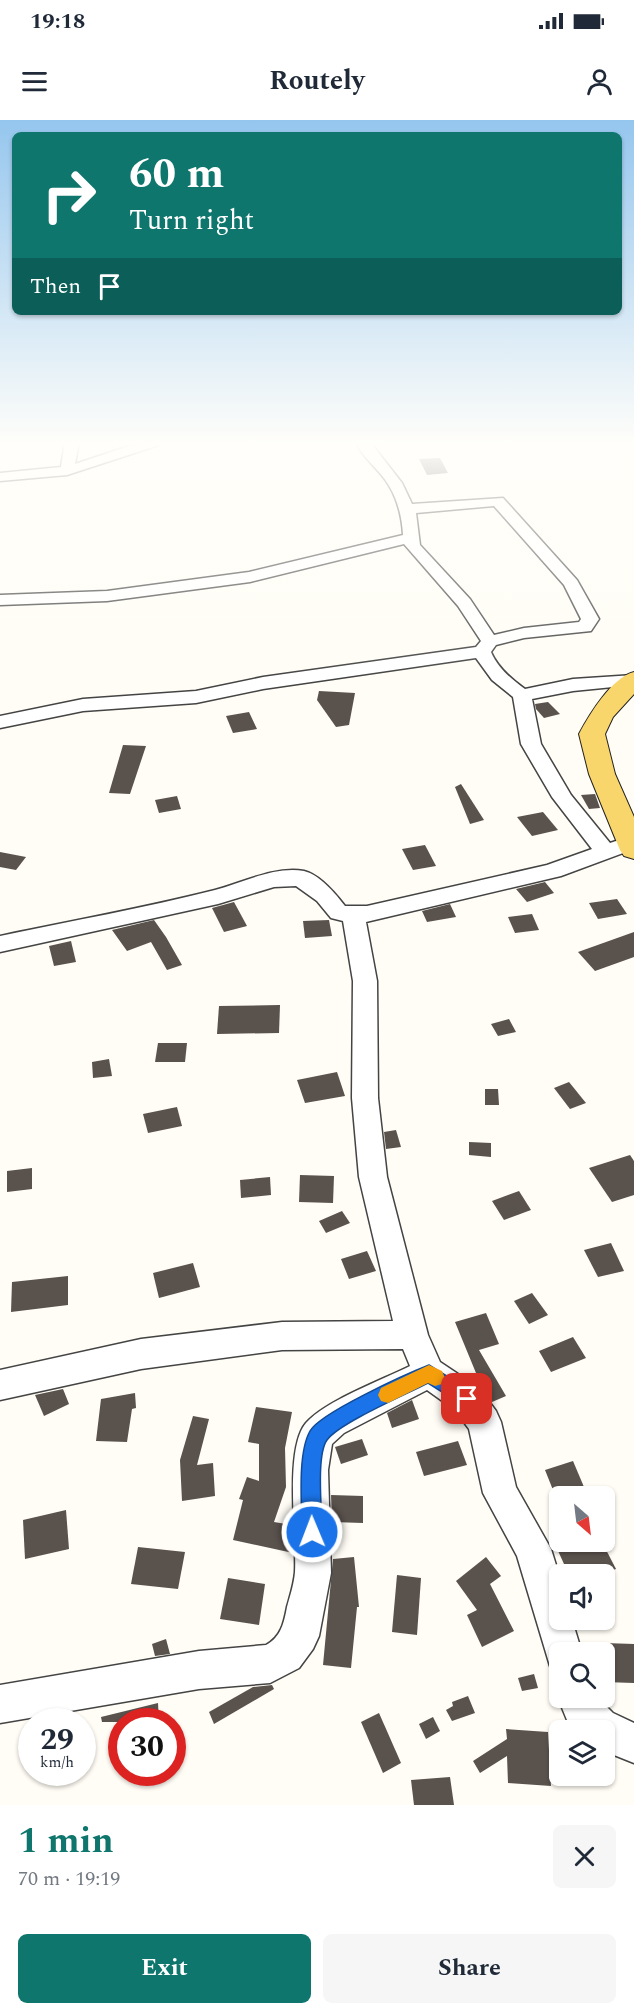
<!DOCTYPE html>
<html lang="en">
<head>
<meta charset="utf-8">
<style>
  :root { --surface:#fff; --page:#f6f6f7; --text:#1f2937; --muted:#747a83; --accent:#0f766e }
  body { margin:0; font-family:Spectral,serif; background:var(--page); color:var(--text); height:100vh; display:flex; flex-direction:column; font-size:22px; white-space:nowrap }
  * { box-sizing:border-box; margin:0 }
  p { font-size:20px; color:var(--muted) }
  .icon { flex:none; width:33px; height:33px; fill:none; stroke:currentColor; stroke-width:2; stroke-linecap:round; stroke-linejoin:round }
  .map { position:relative; height:1685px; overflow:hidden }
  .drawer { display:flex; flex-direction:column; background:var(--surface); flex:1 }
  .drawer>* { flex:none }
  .guide { position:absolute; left:12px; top:12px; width:610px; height:183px; border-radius:9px; box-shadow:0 2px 4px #0004; background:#0f766e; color:#fff; overflow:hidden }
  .needle { width:39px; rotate:152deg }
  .fabs { position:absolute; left:549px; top:1366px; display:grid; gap:12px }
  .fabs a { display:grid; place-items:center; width:66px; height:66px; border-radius:9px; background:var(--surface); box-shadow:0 2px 4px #0004; font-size:30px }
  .speed { position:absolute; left:18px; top:1588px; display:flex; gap:12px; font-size:30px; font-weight:700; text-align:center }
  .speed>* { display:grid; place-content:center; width:78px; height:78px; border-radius:50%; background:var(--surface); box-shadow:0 2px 4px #0004; line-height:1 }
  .speed small { font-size:15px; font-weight:400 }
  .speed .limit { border:9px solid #d22; background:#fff; color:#111 }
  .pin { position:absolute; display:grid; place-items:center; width:51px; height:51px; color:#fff; margin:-26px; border-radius:12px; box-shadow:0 3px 9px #0006 }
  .me { position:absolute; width:66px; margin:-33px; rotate:359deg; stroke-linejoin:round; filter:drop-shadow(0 0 4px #0008) }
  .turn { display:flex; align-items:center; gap:21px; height:126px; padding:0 18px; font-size:27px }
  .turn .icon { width:78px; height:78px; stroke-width:2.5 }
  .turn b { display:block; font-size:42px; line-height:51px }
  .then { display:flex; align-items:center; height:57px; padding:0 18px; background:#0003; gap:12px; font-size:22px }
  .round { display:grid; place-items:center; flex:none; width:63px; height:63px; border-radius:9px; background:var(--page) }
  .overview { display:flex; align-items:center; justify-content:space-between; height:102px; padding:0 18px }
  h1 { font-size:36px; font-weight:700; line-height:45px; color:var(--accent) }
  .cta { display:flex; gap:12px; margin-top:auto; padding:12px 18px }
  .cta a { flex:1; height:69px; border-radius:9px; background:var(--accent); color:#fff; font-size:24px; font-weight:700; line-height:69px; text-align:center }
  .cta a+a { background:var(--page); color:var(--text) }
  .status { display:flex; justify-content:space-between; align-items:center; height:42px; padding:0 30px; background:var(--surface); direction:ltr }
  .status svg { height:16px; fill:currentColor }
  header { display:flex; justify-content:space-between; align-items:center; height:78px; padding:0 18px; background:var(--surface); font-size:27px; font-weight:700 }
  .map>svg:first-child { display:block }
  .building { fill:#5a524d }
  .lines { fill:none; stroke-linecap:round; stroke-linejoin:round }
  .minor-casing { stroke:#444; stroke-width:3 }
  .major-casing { stroke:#222; stroke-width:2 }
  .minor { fill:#fff; fill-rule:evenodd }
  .major { fill:#f9d66b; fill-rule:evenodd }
  .route { fill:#1a73e8; stroke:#114b97; stroke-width:1.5 }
  .slow { fill:#f59e0b }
</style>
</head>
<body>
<div class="status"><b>19:18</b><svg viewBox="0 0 49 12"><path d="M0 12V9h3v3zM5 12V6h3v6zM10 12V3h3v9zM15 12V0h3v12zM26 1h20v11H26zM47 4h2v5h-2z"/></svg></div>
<header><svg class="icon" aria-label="menu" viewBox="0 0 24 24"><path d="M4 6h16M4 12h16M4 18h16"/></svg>Routely<svg class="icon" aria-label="person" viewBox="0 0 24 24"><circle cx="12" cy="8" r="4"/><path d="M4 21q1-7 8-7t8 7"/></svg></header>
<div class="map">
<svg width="634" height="1685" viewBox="0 0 634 1685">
  <rect width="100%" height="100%" fill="#fffdf5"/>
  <g class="building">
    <path d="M440,338l8,15 -21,2 -8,-16z"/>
    <path d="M319,571l36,2 -6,32 -13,2 -19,-27z"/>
    <path d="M548,582l12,12 -16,4 -8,-9 -1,-5z"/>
    <path d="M249,592l8,17 -24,4 -7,-17z"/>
    <path d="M123,625l23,1 -16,48 -21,-1z"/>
    <path d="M461,664l23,36 -14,4 -15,-37z"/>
    <path d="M595,674l5,14 -11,1 -8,-14z"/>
    <path d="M177,676l4,13 -22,4 -4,-13z"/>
    <path d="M543,692l15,18 -26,6 -15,-19z"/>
    <path d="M425,725l11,21 -23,4 -11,-21z"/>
    <path d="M0,732l26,5 -10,13 -16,-3z"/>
    <path d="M545,762l9,11 -27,9 -11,-13z"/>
    <path d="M617,779l10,15 -29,5 -9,-16z"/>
    <path d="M234,782l13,24 -23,6 -12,-24z"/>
    <path d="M450,784l6,13 -29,5 -5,-11z"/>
    <path d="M532,794l7,16 -24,3 -7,-16z"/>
    <path d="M154,800l12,17 16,28 -15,5 -16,-28 -24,9 -15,-21z"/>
    <path d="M329,800l3,16 -27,2 -2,-17z"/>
    <path d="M634,812v25l-39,14 -17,-19z"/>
    <path d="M71,821l5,21 -22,4 -5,-20z"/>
    <path d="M280,885l-1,28 -62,1 2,-28z"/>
    <path d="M509,899l7,13 -18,4 -7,-12z"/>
    <path d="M158,923h29l-2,19h-30z"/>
    <path d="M109,939l3,17 -19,2 -1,-16z"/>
    <path d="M337,952l8,24 -40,7 -8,-23z"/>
    <path d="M569,962l17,21 -16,6 -16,-21z"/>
    <path d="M485,969h13l1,16h-14z"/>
    <path d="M177,987l5,19 -34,7 -5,-19z"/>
    <path d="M396,1010l5,17 -15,2 -2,-17z"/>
    <path d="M469,1022l22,1v14l-22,-2z"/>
    <path d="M630,1035l4,6v34l-22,7 -23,-34z"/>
    <path d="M32,1048v21l-25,3v-21z"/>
    <path d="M300,1055l34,1 -1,27 -34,-1z"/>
    <path d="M270,1057l1,18 -30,3 -1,-18z"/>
    <path d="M519,1071l12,19 -27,10 -12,-19z"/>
    <path d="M342,1091l8,12 -24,10 -7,-12z"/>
    <path d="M611,1123l13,28 -26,6 -14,-27z"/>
    <path d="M367,1131l9,20 -27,8 -8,-20z"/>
    <path d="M193,1143l7,24 -41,11 -6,-25z"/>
    <path d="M68,1156v29l-57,7 1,-30z"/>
    <path d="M532,1173l16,22 -19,9 -15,-23z"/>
    <path d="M486,1193l13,31 -20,6 27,46 -14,6 -11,-15 -14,-10 9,-4 -21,-51z"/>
    <path d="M573,1217l13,21 -35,14 -12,-21z"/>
    <path d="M63,1269l6,15 -25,12 -9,-21z"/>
    <path d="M135,1273l1,15 -4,1 -5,33 -31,-1 5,-42z"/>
    <path d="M412,1280l7,19 -27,9 -5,-15z"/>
    <path d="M256,1287l36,5 -7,36 1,39 -12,35 18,3 1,28 -60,-13 10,-40 -4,-1 8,-22 12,4v-37l-11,-2z"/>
    <path d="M193,1296l16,3 -12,46 16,-2 2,33 -33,5 -2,-41z"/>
    <path d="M362,1319l6,16 -27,9 -6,-17z"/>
    <path d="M458,1321l9,24 -43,11 -8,-24z"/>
    <path d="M573,1341l11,26 -29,8 -10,-25z"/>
    <path d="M331,1375l32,1v27l-31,-1z"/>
    <path d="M66,1390l3,39 -44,10 -2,-39z"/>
    <path d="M554,1422h48l14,27 -16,6h-31z"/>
    <path d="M138,1427l47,5 -7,37 -47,-5z"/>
    <path d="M354,1437l5,50h-2l-6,61 -28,-3 10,-106z"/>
    <path d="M486,1437l15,19 -11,8 24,47 -32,16 -15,-32 10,-5 -21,-29z"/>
    <path d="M397,1455l24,3 -4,57 -25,-3z"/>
    <path d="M228,1458l37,6 -6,41 -39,-6z"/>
    <path d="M166,1519l4,15 -15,2 -3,-12z"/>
    <path d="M604,1523l30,1v39l-30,-1z"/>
    <path d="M534,1554l4,14 -16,3 -4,-13z"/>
    <path d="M272,1565l2,4 -60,35 -5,-12 44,-25z"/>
    <path d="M468,1576l7,17 -23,8 -6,-11 7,-4 -1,-4z"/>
    <path d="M158,1583l1,19h-57l-1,-5z"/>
    <path d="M379,1593l22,50 -18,10 -22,-51z"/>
    <path d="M433,1597l7,14 -14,8 -7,-15z"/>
    <path d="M506,1609l42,3 3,54 -43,-3 -1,-27 -27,17 -7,-12 34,-22z"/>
    <path d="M450,1657l4,28h-40l-3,-25z"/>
  </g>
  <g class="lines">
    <defs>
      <g id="minor">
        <path d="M65,322h14l-4,22 66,-22h20l-2,3 -92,30 -67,6v-8l61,-6z"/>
        <path d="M356,322h14l32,41 10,21 91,-6 74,82 22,39 -8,12 -67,7 -28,7 -5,7c7,16 20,27 34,37l48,-10 61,-4 -1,10 -60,6 -41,8 9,45 30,51 39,48 21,-7 3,1v12l-73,27 -195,46 11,59 1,117 9,79 41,158 12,27 39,26 17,23 5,11 15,65 35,62 9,29v42h12l10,33h-22v17l-10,-4 -33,-110 -34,-63 -14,-64 -14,-19 -28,-20 -83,43 -12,11 -4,26 3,103 -12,63 -6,13 -14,19 -29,15 -71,6 -199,34v-38l199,-34 67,-6c15,-8 18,-22 21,-38 3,-11 7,-23 8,-35 2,-35 -11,-123 11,-149 19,-22 76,-43 104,-57l-7,-17 -121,1 -141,19 -141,31v-30l141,-31 141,-17 111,-1 -34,-144 -7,-79 1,-117 -10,-60 -12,-3 -14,-17 -21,-15 -22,1 -56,17 -218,48v-16c71,-15 144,-28 215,-46 27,-7 59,-24 89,-19 16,4 31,22 41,35h22l180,-41 45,-16 -40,-52 -31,-53 -8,-47 -21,-17 -16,-22 -213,31 -67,14 -113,8 -83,17v-12l83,-17 113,-8 67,-14 213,-30 5,-6 -23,-35 -54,-62 -154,38 -143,19 -107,4v-10l107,-4 142,-19 154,-37c-1,-18 -5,-35 -15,-51 -9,-15 -25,-25 -32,-42zM494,386l70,79 17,34 -2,3 -55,6 -30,7 -24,-36 -50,-54 -4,-32z"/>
        <path d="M560,1573v5h38l15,15 21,10v40l-30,-12v-20h-29l-8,-11 -9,-22z"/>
      </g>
      <path id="major" d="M634,552v22l-21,23 -8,17 10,40 19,43v42l-10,-3 -4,-6 -31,-76 -10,-40c10,-19 33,-57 55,-62z"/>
    </defs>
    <use href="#minor" class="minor-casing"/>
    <use href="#major" class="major-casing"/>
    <use href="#minor" class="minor"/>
    <use href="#major" class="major"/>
  </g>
  <linearGradient id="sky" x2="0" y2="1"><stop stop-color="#95c6ee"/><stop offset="0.58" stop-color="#fffefa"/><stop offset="1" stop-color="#fffefa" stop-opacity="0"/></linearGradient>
  <rect width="634" height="558" fill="url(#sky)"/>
  <path class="route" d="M429,1245l45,28 3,6 -3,7 -7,2 -39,-25c-21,11 -89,40 -101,57 -11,15 -5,71 -5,92l-3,7 -7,3 -7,-3 -3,-7c0,-27 -5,-78 8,-101 10,-18 96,-57 119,-66z"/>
  <path class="slow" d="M429,1245l13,6 3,7 -3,6 -7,2 -7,-3 -40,20 -7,-2 -3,-6 3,-7z"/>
</svg>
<div class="fabs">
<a><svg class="needle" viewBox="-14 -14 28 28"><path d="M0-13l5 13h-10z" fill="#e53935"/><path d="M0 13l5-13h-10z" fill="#747a83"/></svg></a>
<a><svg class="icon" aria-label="sound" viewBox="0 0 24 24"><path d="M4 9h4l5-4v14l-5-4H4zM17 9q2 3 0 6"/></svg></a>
<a><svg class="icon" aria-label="search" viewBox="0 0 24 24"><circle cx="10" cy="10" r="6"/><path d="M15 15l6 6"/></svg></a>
<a><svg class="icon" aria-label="layers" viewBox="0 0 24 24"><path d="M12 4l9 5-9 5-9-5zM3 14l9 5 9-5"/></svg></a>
</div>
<div class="speed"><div>29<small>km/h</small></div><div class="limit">30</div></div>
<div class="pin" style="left:467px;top:1279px;background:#d93025"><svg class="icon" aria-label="arrive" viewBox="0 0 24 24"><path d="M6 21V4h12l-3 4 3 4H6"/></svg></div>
<svg class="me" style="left:312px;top:1412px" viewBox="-20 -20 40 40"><circle r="17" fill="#1a73e8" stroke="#fff" stroke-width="3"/><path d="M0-11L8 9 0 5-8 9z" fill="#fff"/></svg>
<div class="guide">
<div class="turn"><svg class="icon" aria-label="right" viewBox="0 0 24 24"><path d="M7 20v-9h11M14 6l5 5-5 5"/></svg><div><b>60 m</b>Turn right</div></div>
<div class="then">Then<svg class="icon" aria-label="arrive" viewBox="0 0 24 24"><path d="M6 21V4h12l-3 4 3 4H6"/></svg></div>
</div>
</div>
<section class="drawer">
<div class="overview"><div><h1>1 min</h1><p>70 m · 19:19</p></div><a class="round"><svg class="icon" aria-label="close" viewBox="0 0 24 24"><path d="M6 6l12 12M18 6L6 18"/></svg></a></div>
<div class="cta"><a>Exit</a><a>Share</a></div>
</section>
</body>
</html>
